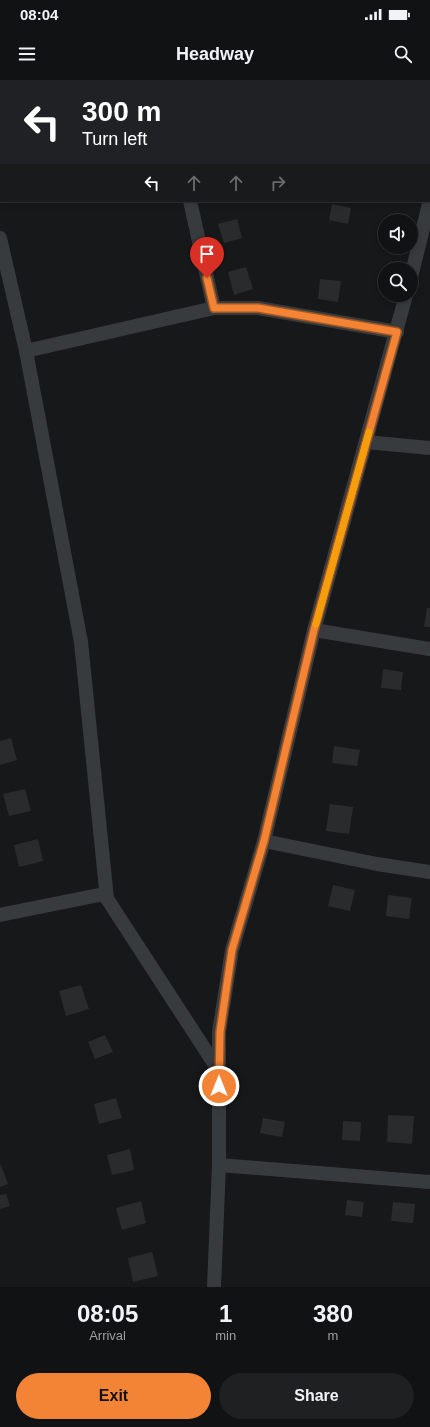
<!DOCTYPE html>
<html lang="en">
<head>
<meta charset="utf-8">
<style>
  :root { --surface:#111213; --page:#1e2021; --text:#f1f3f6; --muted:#9c9ea0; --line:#303233; --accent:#f48435 }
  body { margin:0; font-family:Helvetica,sans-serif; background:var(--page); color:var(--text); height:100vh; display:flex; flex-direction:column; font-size:15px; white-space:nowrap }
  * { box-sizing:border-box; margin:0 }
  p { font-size:13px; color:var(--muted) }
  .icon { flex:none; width:22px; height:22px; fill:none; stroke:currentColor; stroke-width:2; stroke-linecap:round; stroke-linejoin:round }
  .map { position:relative; height:1207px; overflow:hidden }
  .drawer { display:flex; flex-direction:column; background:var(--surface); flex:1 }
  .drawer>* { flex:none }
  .guide { position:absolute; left:0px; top:0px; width:430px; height:122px; box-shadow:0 2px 6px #0003,0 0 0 1px var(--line); background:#202124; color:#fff; overflow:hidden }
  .tools { position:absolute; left:378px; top:134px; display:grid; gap:8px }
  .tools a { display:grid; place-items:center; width:40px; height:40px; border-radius:50%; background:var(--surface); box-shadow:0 2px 6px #0003,0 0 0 1px var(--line); font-size:20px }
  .pin { position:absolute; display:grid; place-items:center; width:34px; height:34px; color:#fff; margin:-41px -17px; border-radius:50% 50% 50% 0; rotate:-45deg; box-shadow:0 0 4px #0007 }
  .pin .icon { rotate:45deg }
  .me { position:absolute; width:44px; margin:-22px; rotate:0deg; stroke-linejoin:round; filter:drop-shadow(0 0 3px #0008) }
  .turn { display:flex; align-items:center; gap:14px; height:84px; padding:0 16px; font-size:18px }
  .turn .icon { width:52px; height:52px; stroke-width:2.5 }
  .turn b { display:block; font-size:28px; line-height:34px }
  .lanes { display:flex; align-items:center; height:38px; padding:0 16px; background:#0003; justify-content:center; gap:20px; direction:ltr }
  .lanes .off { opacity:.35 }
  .eta { display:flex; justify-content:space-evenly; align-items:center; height:68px; text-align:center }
  .eta b { font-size:24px; font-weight:600; line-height:28px }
  .button { display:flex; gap:8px; margin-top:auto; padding:8px 16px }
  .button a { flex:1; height:46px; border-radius:24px; background:var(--accent); color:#111; font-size:16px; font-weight:600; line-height:46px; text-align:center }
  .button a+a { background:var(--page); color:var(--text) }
  .status { display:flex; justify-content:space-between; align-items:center; height:28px; padding:0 20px; background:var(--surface); direction:ltr }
  .status svg { height:11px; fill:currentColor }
  header { display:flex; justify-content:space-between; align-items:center; height:52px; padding:0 16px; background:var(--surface); font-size:18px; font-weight:600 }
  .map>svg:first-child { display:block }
  .building { fill:#2a2b2d }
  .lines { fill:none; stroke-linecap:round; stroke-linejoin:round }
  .minor { stroke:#383b3e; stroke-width:14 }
  .route-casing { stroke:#9f5622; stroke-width:10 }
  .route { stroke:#f48435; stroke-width:7 }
  .slow { stroke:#f59e0b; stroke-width:7 }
</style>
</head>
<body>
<div class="status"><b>08:04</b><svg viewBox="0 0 49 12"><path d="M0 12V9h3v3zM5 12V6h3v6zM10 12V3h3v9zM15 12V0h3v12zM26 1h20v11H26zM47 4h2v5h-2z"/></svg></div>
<header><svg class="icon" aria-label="menu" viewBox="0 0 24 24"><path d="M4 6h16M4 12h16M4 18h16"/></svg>Headway<svg class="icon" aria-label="search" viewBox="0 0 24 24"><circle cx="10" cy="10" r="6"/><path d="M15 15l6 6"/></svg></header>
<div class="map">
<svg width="430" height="1207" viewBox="0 0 430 1207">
  <rect width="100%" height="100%" fill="#171819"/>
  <g class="building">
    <path d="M332,124l19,4 -3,16 -19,-4z"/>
    <path d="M237,139l5,19 -18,5 -6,-19z"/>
    <path d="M246,187l7,22 -19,6 -6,-23z"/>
    <path d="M320,199l21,2 -3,21 -20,-3z"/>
    <path d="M427,528h3v19h-6z"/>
    <path d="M383,589l20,3 -2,18 -20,-2z"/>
    <path d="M11,658l6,22 -17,5v-24z"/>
    <path d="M334,666l26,4 -3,16 -25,-3z"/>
    <path d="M25,709l6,22 -22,5 -6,-22z"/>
    <path d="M330,724l23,3 -4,27 -23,-3z"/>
    <path d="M38,759l5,22 -24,6 -5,-22z"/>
    <path d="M333,805l22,5 -5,21 -22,-5z"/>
    <path d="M388,815l24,3 -3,21 -23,-3z"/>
    <path d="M81,905l8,24 -23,7 -7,-25z"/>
    <path d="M105,955l8,17 -18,7 -7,-17z"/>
    <path d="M116,1018l6,20 -23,6 -5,-20z"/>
    <path d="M388,1035l26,1 -2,28 -25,-2z"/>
    <path d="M263,1038l22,4 -3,15 -22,-4z"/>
    <path d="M343,1041l18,1 -1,19 -18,-1z"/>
    <path d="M130,1069l4,21 -22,5 -5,-20z"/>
    <path d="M1,1085l7,19 -8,3v-21z"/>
    <path d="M6,1114l4,12 -10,3v-14z"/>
    <path d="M347,1120l17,2 -2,15 -17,-2z"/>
    <path d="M141,1121l5,22 -24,7 -6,-22z"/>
    <path d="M393,1122l22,2 -2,19 -22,-2z"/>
    <path d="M152,1172l6,24 -25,6 -5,-24z"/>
  </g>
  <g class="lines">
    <g class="minor">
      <path d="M164,0l1,1"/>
      <path d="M190,121l24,107"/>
      <path d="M0,158l26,113 55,291 26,257"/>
      <path d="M411,197l19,-77"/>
      <path d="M26,271l188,-43h44l139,24"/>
      <path d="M366,362l64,6"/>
      <path d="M314,550l116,19"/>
      <path d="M264,761l113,23 53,8"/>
      <path d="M0,835l104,-21 115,177"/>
      <path d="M219,1085l211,17"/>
      <path d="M214,1207l5,-122v-133l13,-82 32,-109 50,-211 92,-335"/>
    </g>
  </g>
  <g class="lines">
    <defs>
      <path id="route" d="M207,198l7,30h44l139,24 -83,298 -50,211 -32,109 -12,82 -1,54"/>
    </defs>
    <use href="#route" class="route-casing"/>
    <use href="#route" class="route"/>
    <path class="slow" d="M316,544l53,-192"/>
  </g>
</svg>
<div class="tools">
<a><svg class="icon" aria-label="sound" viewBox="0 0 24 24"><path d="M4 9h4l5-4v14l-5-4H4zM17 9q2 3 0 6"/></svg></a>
<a><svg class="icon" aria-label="search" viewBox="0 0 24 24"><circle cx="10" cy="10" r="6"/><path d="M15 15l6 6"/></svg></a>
</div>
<div class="pin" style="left:207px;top:198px;background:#d93025"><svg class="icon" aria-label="arrive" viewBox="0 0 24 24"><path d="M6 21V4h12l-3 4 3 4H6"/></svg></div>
<svg class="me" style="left:219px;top:1006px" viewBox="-20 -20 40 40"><circle r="17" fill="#f48435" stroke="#fff" stroke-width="3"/><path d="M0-11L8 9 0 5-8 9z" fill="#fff"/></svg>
<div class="guide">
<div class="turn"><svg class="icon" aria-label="left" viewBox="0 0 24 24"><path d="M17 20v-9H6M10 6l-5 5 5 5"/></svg><div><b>300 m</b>Turn left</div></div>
<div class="lanes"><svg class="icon" aria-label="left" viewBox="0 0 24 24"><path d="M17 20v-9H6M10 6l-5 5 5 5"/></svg><svg class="icon off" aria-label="ahead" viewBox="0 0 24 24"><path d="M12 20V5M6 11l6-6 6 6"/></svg><svg class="icon off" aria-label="ahead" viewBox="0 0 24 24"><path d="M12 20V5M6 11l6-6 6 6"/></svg><svg class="icon off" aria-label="right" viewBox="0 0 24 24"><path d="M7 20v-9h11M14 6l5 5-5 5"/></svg></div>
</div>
</div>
<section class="drawer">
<div class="eta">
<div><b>08:05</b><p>Arrival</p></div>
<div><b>1</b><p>min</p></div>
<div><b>380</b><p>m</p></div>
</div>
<div class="button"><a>Exit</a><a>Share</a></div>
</section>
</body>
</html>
